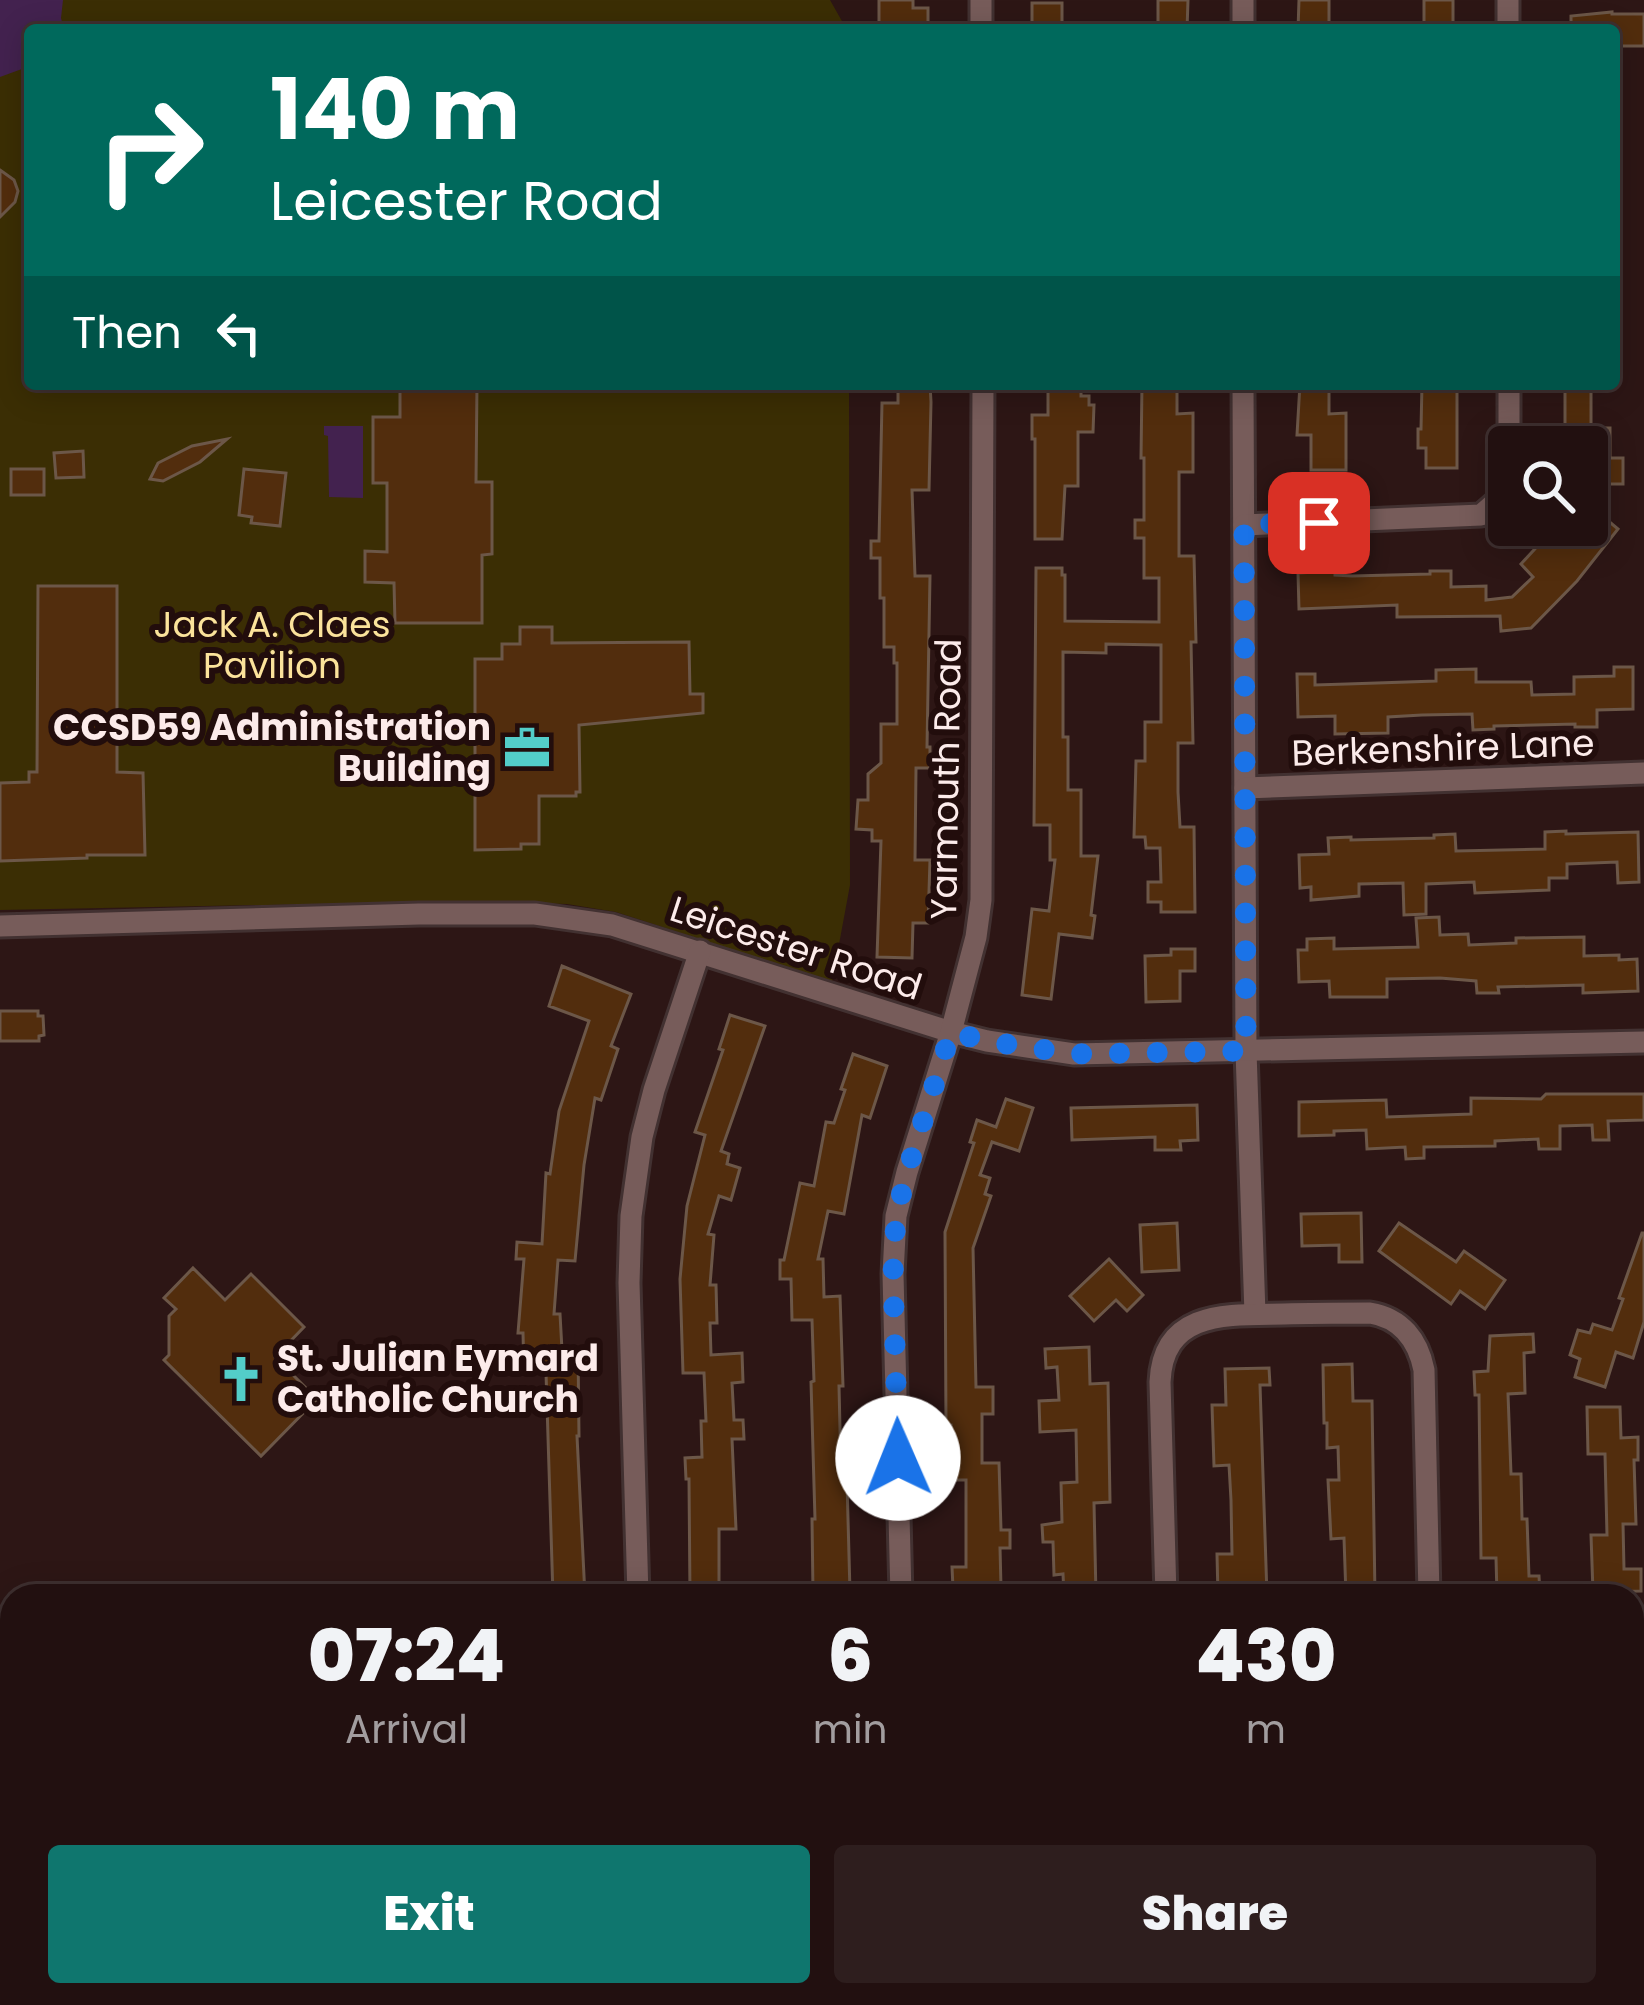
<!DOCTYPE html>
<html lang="en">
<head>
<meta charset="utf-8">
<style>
  :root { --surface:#221010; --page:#2e1e1e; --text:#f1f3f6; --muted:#a29d9f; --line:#3f3030; --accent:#0f766e }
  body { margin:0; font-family:Poppins,sans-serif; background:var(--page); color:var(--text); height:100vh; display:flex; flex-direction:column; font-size:45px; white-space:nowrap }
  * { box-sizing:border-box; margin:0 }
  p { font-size:39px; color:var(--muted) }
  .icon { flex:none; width:66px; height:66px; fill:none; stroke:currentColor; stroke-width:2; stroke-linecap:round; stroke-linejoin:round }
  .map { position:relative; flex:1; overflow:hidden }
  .side { position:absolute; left:0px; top:1584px; width:1644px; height:423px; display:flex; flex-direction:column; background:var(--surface); border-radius:36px 36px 0 0; box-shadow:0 6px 30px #0003,0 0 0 3px var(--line) }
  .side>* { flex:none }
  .hud { position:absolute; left:24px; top:24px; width:1596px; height:366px; border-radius:12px; box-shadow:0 6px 30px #0003,0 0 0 3px var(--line); background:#00695c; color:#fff; overflow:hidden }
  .buttons { position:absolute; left:1488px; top:426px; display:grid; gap:24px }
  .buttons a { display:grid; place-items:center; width:120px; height:120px; border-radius:12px; background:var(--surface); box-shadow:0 6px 30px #0003,0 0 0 3px var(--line); font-size:60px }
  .pin { position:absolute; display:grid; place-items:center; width:102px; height:102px; color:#fff; margin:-51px; border-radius:24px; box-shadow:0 6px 18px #0006 }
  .me { position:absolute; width:132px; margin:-66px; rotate:359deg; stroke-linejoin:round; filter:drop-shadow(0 0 9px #0008) }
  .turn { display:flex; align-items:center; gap:42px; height:252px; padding:0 48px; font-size:54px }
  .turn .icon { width:156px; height:156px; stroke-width:2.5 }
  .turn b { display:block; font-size:84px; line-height:102px }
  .then { display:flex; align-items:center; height:114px; padding:0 48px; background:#0003; gap:24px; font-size:45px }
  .eta { display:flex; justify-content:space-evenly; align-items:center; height:204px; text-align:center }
  .eta b { font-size:72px; font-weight:800; line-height:84px }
  .button { display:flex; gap:24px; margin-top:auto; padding:24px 48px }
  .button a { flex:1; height:138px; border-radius:12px; background:var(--accent); color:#fff; font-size:48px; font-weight:800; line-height:138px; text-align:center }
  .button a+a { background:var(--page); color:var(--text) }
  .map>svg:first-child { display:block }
  .green { fill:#3b2e04 }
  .water { fill:#43224f }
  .building { fill:#522d0d; stroke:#6c5748; stroke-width:3 }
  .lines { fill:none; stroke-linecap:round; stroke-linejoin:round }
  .minor-casing { stroke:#423131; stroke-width:27 }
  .minor { stroke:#775c5a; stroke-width:21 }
  .route { stroke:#1a73e8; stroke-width:21; stroke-dasharray:0 37.8 }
  .labels { text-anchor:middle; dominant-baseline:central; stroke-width:12; stroke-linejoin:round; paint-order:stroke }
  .park-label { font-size:36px; fill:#fbe39b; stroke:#220d0c }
  .poi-label { font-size:36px; font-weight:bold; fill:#fcebea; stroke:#220d0c; text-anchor:end }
  .street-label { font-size:36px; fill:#fcebea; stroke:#220d0c }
</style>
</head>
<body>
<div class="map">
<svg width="1644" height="2005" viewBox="0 0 1644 2005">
  <rect width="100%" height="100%" fill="#2d1615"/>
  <path class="green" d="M0,0h830l17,30h-817v354h819l1,501 -18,97 -216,-70 -49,-8 -98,-3 -469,9z"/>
  <g class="water">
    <path d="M0,0h63l-2,18 3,12h-34v36l-30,11z"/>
    <path d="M324,426h39v72l-34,-1 -1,-61 -4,-1z"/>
  </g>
  <g class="building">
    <path d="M879,0h34v8h15v22h-49z"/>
    <path d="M1158,0h30l-1,30h-29z"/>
    <path d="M1299,0h30v30h-31z"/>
    <rect x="1424" y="0" width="29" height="30"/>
    <rect x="1032" y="3" width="30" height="27"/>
    <path d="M1612,12v2h32v32h-30v-16h-43v-14z"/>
    <path d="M0,170l14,10 4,11 -3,11 -15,15z"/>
    <path d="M400,384h77l-1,98h16v72l-10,1v68h-87l-1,-40 -29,-1v-31l22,1v-69h-14v-66h27z"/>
    <path d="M898,384h32l1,18 -2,88h-17l3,86h15l-3,171h3v21h-14l-1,92h15l-2,63h-15l-1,35 -35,-1 4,-116h-9v-11l-16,-1 2,-29h10v-26l13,-11v-39h16v-61h-3v-16h-10v-49h-4v-40h-9v-17h8l3,-138h16z"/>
    <path d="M1142,384h35v30l16,-1v59h-14v84h15l2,86h-5l2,101h-15v49l2,35h14l1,85h-34v-10h-13v-20h13l-1,-34h-14l-1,-11h-11l2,-76h9v-39h16v-77l-55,-1v9l-43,-1v85h5v53h13v66h17l-7,59 4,1 -3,22 -33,-4 -8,65 -29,-4 10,-86 17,2 6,-51h-5v-35h-16l2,-257h26v7h3v46l94,1v-44h-15v-40h-9v-18h9v-62h-3z"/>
    <path d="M1300,384h29v30l17,-1v57h-35v-35h-14z"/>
    <path d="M1422,384h35v84h-31v-20h-8v-19h3z"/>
    <path d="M1565,384h26v44h19v30h13v26h-36v-37h-26v-19h4z"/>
    <path d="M1048,385h33v11h8v9h5l-1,27h-15v54h-13l-3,53h-27v-100h-3v-24h16z"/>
    <path d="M227,439l-27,23 -37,19 -13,-2 8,-16 34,-17z"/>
    <path d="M83,451l1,26 -28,1 -2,-25z"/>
    <rect x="11" y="469" width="33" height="26"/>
    <path d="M244,469l42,4 -6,53 -29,-3 1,-6 -13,-2z"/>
    <path d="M1587,503l31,26 -41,52 -46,47 -30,3 -1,-15 -103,1v-12l-98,4 -1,-36 37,-2v4l17,1 78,-2v-3h21v16l35,-1v14l26,-3 21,-20 -12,-13 36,-39h30z"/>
    <path d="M38,586h79v186l26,1 2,82h-58v3l-87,3v-78l29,-1v-10h8z"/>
    <path d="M520,627h32v16l137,-1 1,52h13v19l-124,12 1,67h-4v4h-37v48h-18v5l-46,1v-191h27v-15h18z"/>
    <path d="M1614,667h19v42l-36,1v17h-22v-3l-81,2v3l-21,1 -1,-16 -50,1 -34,2v16l-53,1v-18l-37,1 -1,-43h18v11l32,-1 89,-3v-11l40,-1v13h55l1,13 42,-1v-17l40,-1z"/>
    <path d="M1566,831v3l72,-2 1,50 -21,1 -1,-21 -50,2v14h-18v12l-74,3 -1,-11 -48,2v30l-22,1 -1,-32 -44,1v12l-48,4v-13l-11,1 -1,-33 30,-1 -1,-16 23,-1v3l83,-2v-3l21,-1 1,17 89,-2v-17z"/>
    <path d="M1439,917l1,18 28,-1 1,11 47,-2v-5l68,-1v19l35,-1v5l18,-1 1,32 -55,2v-8l-85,2 1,6h-22l-1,-12 -36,-3 -53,1v18h-57l-1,-16 -30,1 -1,-32h9v-11l27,-1v11l84,-2 -2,-29z"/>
    <path d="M1171,949h24v22h-15v30l-34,1 -1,-46 26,-1z"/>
    <path d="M562,966l69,28 -20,52 7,3 -17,51 -6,-2 -11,67 -9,96 -17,-1 -4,54h6l2,36 16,-1 1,87h-2l8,160h-32l-7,-223h-22l-1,-40h-5l6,-74h-8l1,-17 25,2 4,-71 4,1 9,-63 30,-90 -40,-15z"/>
    <path d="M0,1011h38v5h5l1,19 -5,1v5h-39z"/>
    <path d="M730,1015l35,11 -44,125 8,3 -2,10 13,4 -9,32 -12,-4 -11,38 6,1 -4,50h6l1,38h-7l1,32 31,-2 1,29 -11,1 2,37h9l1,19h-12l4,90h-17v67h-29l-1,-117h-3l-1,-21 17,-1 -1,-36h5l-2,-48h-21l-3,-94 7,-73 18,-71 -10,-3 28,-82 -4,-1z"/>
    <path d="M853,1054l34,12 -17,52 -8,-3 -18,99 -16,-3 -10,48h5l1,38 16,-1 3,90h-4l2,85h4v11h2l3,110h-37l-1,-73h3l-4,-137 3,-1 -2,-61h-20l-1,-41h-11v-19h4l16,-77 14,3 12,-64 8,1 11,-33 -4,-1z"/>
    <path d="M1546,1094h98v26l-36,1 1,19h-16l-1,-15 -32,1v23h-21l-1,-10 -43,2v5l-71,1v11l-18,1 -1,-12 -38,2 -1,-19 -32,1v4l-35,1v-34l87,-2 1,17 84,-3v-16l70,1z"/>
    <path d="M1006,1099l27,9 -14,43 -27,-9 -12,33 10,3 -5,16 6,2 -18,52 3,139h17v27h-11v49h17l2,67h9v18h-10l1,39 -48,1 -1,-21h14v-87h-16l1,-55h-5l-1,-193 29,-89 -4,-1 7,-22 19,7z"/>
    <path d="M1197,1105l1,35 -18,1 1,9h-26v-13l-83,3 -1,-32z"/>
    <path d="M1361,1213l1,49h-23v-17l-37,1 -1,-32z"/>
    <path d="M1177,1223l2,47 -37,2 -2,-47z"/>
    <path d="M1399,1223l57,39 8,-11 41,29 -20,29 -25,-18 -9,13 -72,-53z"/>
    <path d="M1642,1233h2v89l-11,36 -17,-6 -11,35 -30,-10 5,-18 -10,-4 8,-25 12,3 3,-9 19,6 11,-31 -4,-1z"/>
    <path d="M1109,1259l34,36 -16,16 -11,-11 -22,21 -24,-25z"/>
    <path d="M193,1268l32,32 26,-26 53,53 -29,30 42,42 -56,57 -97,-96 5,-5v-39l7,-7 -12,-11z"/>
    <path d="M1533,1334l1,18 -10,1 1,40 -17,1 3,80h10l1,45h5l2,57h10l1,18 -43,1 -1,-37h-15l-2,-163h-4l-1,-23 14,-1 2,-35z"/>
    <path d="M1089,1347l1,37 18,-1 2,119 -16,1 2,93h-32l-1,-22 -9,1 -1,-33h-10l-1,-17 20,-3 -1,-39 16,-1 -1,-52 -36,2 -1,-31 20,-1 -2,-33 -11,1 -1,-19z"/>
    <path d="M1352,1364l1,37h19l3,195h-29l-2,-58 -13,1 -3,-59h11l-1,-33 -11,1v-25h-3l-1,-58z"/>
    <path d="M1269,1368l1,17h-10l7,211h-49l-1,-42h15l-1,-54 -2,-35 -15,1 -2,-61h14l-1,-36z"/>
    <path d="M1587,1407h33l1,31 17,-1v23h-4l2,64h-13l1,45h17v22l-48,1 -2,-57h16l-2,-81h-17z"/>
  </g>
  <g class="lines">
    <defs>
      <g id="minor">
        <path d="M981,0v30"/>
        <path d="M1508,0v30"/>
        <path d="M1243,30v-30"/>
        <path d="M1243,384l3,667 9,263"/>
        <path d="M1509,384v63"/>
        <path d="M1244,525l237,-10 23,-20 5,-17"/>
        <path d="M1245,788l399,-15"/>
        <path d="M0,926l419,-12h116l77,11 339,107 36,9 87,13 570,-12"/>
        <path d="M638,1596l-9,-313 2,-67 11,-79 12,-47 46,-139"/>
        <path d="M901,1596l-8,-322 3,-58 11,-44 44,-140 25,-95 5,-37 2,-516"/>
        <path d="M1166,1596l-6,-214c3,-73 70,-67 124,-68 29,-1 57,-1 86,-1 31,5 48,27 54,57l5,226"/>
        <path d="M1632,1973h12"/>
        <path d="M649,1999l165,-4"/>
      </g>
    </defs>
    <use href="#minor" class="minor-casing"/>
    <use href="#minor" class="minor"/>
  </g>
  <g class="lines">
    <path class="route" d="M898,1458l-5,-184 3,-58 11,-44 44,-140 35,9 88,13 172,-3 -2,-527 75,-1"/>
  </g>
  <defs>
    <symbol id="office-bare" viewBox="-9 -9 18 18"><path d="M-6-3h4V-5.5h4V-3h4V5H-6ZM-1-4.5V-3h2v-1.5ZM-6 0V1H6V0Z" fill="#53cdc9" stroke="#220d0c" stroke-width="2.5" paint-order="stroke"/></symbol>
    <symbol id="church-bare" viewBox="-9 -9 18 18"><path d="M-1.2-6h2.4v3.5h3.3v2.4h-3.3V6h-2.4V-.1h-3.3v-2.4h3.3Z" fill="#53cdc9" stroke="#220d0c" stroke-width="2.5" paint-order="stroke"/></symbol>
  </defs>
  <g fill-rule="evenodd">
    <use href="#office-bare" x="494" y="715" width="66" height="66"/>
    <use href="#church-bare" x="208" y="1346" width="66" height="66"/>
  </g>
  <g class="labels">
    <g class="park-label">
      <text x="272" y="624">Jack A. Claes<tspan x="272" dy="41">Pavilion</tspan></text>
    </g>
    <g class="poi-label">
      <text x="491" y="727">CCSD59 Administration<tspan x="491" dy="41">Building</tspan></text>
      <text x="277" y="1358" text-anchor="start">St. Julian Eymard<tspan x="277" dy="41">Catholic Church</tspan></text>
    </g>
    <g class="street-label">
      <text transform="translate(1443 748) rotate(-2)">Berkenshire Lane</text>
      <text transform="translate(946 779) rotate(-89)">Yarmouth Road</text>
      <text transform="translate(796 948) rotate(18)">Leicester Road</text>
    </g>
  </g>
</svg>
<div class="buttons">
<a><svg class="icon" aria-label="search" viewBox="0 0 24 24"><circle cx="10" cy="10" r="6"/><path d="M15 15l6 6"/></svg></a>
</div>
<div class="pin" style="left:1319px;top:523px;background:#d93025"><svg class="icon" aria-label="arrive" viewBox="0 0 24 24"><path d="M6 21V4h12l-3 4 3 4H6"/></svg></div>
<svg class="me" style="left:898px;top:1458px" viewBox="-20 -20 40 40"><circle r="19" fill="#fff"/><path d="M0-13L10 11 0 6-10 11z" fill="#1a73e8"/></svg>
<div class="hud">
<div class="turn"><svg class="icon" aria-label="right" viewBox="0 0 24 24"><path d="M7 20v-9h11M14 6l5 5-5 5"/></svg><div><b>140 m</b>Leicester Road</div></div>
<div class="then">Then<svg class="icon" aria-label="left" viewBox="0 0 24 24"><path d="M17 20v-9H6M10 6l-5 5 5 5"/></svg></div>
</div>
<section class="side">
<div class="eta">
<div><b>07:24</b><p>Arrival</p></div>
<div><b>6</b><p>min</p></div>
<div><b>430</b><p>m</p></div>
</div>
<div class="button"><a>Exit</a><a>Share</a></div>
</section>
</div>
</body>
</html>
